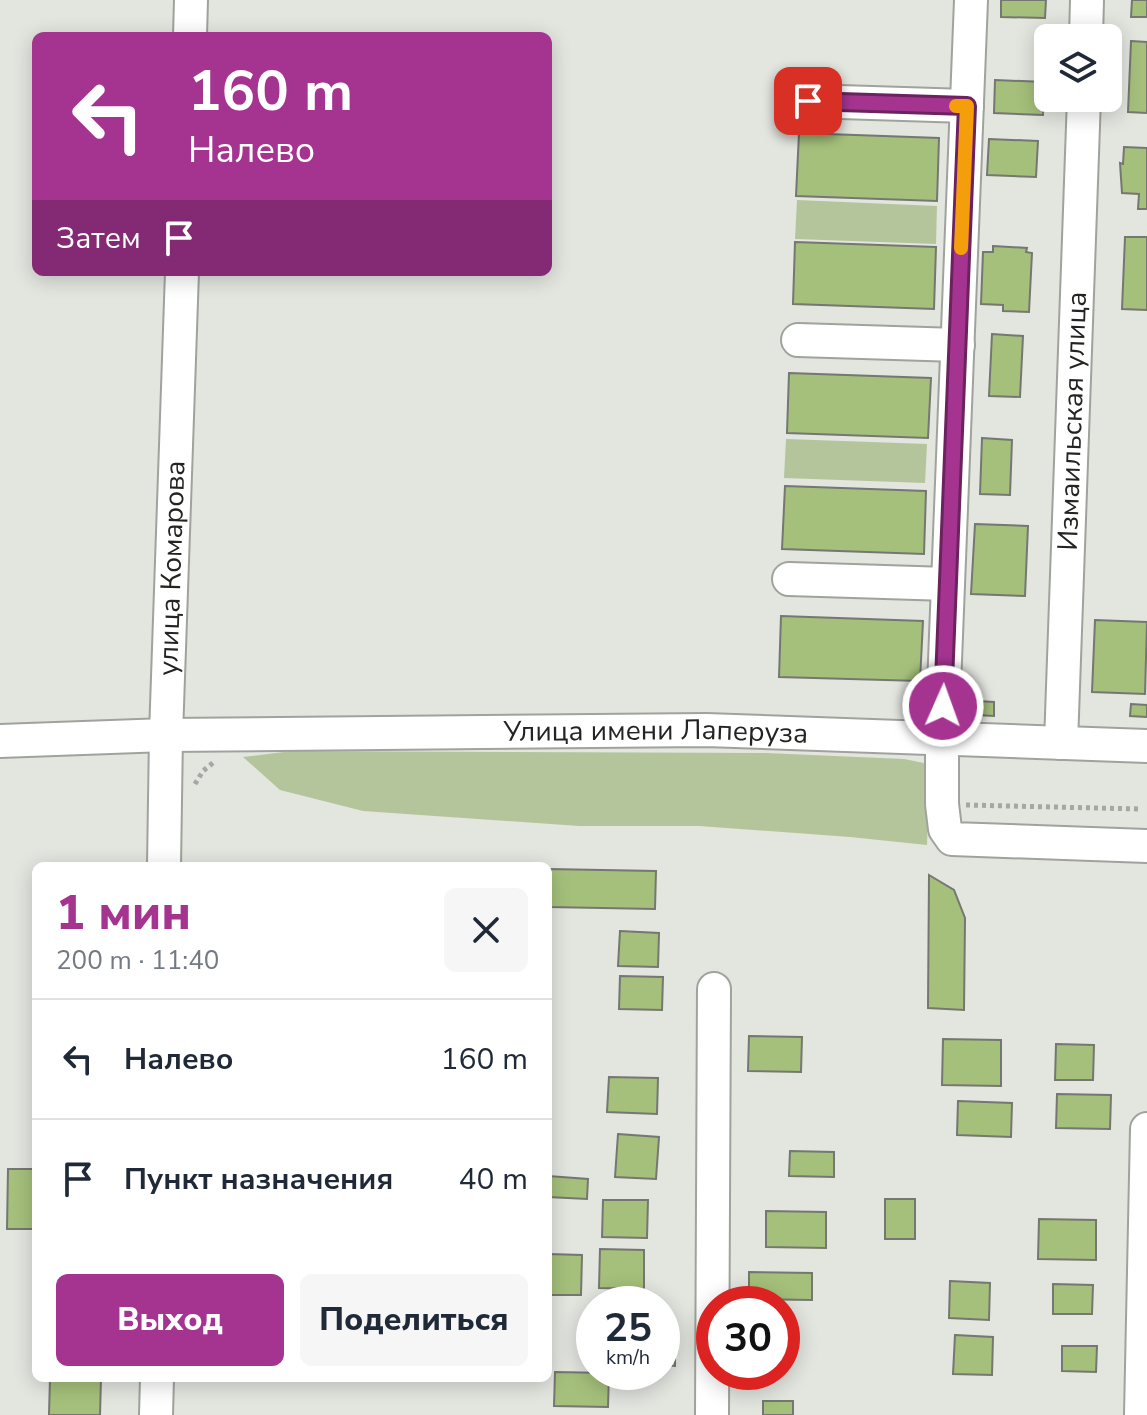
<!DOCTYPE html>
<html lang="ru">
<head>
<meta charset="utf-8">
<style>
  :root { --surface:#fff; --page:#f6f6f7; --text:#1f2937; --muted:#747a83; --line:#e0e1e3; --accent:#a53491 }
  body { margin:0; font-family:"Nunito Sans",sans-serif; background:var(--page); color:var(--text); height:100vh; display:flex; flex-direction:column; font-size:30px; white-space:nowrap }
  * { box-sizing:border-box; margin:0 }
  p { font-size:26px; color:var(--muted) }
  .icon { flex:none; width:44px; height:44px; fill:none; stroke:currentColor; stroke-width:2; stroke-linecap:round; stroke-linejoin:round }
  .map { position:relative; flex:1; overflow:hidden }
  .drawer { position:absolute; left:32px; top:862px; width:520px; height:520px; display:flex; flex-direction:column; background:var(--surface); border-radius:12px; box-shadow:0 4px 20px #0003 }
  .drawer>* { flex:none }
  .top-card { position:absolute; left:32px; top:32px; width:520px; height:244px; border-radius:12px; box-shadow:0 4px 20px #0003; background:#a53491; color:#fff; overflow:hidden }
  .buttons { position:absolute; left:1034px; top:24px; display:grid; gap:16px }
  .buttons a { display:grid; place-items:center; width:88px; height:88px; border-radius:12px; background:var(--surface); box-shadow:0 4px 20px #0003; font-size:40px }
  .speed { position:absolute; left:576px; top:1286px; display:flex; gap:16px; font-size:40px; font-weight:700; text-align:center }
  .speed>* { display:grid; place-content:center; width:104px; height:104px; border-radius:50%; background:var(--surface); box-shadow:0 4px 20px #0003; line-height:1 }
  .speed small { font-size:20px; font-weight:400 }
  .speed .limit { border:12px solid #d22; background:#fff; color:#111 }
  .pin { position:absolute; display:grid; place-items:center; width:68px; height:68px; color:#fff; margin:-34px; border-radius:16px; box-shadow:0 4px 12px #0006 }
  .me { position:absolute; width:88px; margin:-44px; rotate:2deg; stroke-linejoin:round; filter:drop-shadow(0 0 6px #0008) }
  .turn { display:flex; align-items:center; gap:28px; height:168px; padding:0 24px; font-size:36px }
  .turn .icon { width:104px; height:104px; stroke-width:2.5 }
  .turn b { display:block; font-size:56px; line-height:68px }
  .then { display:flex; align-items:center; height:76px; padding:0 24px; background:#0003; gap:16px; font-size:30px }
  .round { display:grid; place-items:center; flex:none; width:84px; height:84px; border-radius:12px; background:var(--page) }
  .overview { display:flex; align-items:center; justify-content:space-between; height:136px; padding:0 24px }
  h1 { font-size:48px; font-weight:800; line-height:60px; color:var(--accent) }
  .action { display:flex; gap:16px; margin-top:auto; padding:16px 24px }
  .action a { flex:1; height:92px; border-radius:12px; background:var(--accent); color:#fff; font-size:32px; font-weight:800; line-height:92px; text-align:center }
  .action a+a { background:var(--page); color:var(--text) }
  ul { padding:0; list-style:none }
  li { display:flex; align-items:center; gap:24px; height:120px; padding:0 24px; border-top:2px solid var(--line) }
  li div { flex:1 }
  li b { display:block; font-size:30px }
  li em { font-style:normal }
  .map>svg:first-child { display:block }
  .green { fill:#b4c59c }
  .building { fill:#a5c07b; stroke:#757772; stroke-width:2 }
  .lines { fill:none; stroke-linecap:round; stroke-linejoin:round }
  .minor-casing { stroke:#a0a39d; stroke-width:36 }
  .path { stroke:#a5a7a2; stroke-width:5; stroke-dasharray:4 4; stroke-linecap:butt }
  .minor { stroke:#fff; stroke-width:32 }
  .route-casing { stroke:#6b225e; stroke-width:20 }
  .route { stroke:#a53491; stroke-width:14 }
  .slow { stroke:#f59e0b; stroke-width:14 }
  .labels { text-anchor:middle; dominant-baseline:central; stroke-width:6; stroke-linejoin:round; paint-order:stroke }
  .street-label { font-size:28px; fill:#232422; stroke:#e3e5df }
</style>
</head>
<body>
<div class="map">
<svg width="1147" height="1415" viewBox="0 0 1147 1415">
  <rect width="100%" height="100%" fill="#e3e5df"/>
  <g class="green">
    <path d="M797,200l140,6 -1,38 -141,-5z"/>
    <path d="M786,439l141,5 -2,39 -141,-5z"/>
    <path d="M292,751l474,2 138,6 20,4 5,12 -2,70 -77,-8 -151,-11h-120l-216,-15 -83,-21 -37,-33z"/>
  </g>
  <g class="building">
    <path d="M1001,0h45l-1,18 -44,-1z"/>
    <path d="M1132,0h15v17h-16z"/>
    <path d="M1131,41l16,1v71l-19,-1z"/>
    <path d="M995,80l49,2 -1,33 -49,-2z"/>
    <path d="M799,133l140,5 -2,63 -141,-5z"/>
    <path d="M989,139l49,2 -2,36 -49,-2z"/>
    <path d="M1124,147l23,1v61h-9l1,-15 -17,-1 -2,-30 3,1z"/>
    <path d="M1125,237h22v73l-25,-1z"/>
    <path d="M795,242l141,5 -2,62 -141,-5z"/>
    <path d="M993,246l34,2 -1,4 6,1 -3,59 -26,-1v-6l-22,-1 2,-52h10z"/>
    <path d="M992,334l31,2 -3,61 -31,-1z"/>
    <path d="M789,373l142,5 -3,60 -141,-5z"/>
    <path d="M982,438l30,2 -2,55 -30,-1z"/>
    <path d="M785,486l141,5 -2,63 -142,-5z"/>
    <path d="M975,524l53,2 -3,70 -54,-2z"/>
    <path d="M781,616l142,5 -3,60 -141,-4z"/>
    <path d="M1095,620l52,2 -2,72 -53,-2z"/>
    <path d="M977,701l17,1v14l-18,-1z"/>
    <path d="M1131,704l16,1v12l-17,-1z"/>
    <path d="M548,869l108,2 -1,38 -107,-2z"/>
    <path d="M929,875l25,15 11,28 -1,92 -36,-2z"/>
    <path d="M620,931l39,2 -1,34 -40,-1z"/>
    <path d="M620,976l43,1 -1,33 -43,-1z"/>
    <path d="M749,1036l53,1 -1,35 -53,-1z"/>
    <path d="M943,1039l58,1v46l-59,-1z"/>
    <path d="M1056,1044l38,1 -1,35h-38z"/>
    <path d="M609,1077l49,1 -1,36 -50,-2z"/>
    <path d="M1057,1094l54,1 -1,34 -54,-1z"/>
    <path d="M958,1101l54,2 -1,34 -54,-2z"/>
    <path d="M618,1134l41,3 -3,42 -41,-2z"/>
    <path d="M790,1151l44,1v25l-45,-1z"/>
    <path d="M8,1169h28v60h-29z"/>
    <path d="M548,1176l40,3 -1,20 -39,-2z"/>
    <rect x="885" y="1199" width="30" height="40"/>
    <path d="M603,1200h45l-1,38 -45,-1z"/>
    <path d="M766,1211l60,1v36l-60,-1z"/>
    <path d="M1039,1219l57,1v40l-58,-1z"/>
    <path d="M600,1249l44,1v39l-45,-1z"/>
    <path d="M548,1254l34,1 -1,40h-33z"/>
    <path d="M749,1272l63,1v27l-63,-1z"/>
    <path d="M950,1281l40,2 -1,37 -40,-2z"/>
    <path d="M1053,1284l40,1 -1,29h-39z"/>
    <path d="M662,1333h13v33l-13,-1z"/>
    <path d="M955,1335l38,2 -1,38 -39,-1z"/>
    <path d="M1062,1346h35l-1,26 -34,-1z"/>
    <path d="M555,1372l54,1 -1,34 -54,-1z"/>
    <path d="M50,1378h51l-1,37h-51z"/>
    <rect x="763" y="1401" width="30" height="14"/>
  </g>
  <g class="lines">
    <defs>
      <g id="minor">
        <path d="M971,0l-29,737v67l3,25 7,10 195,7"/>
        <path d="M190,36l1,-36"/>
        <path d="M1086,38l1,-38"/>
        <path d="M808,101l159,5"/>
        <path d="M798,340l160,5"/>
        <path d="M789,579l159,5"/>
        <path id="s1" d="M0,741l166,-6 540,-5 441,16"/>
        <path id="s2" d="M1061,743l23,-645"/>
        <path id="s3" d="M164,866l2,-131 16,-463"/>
        <path d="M156,1415l1,-37"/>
        <path d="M712,1415l2,-426"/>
        <path d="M1141,1415l6,-286"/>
      </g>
    </defs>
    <use href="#minor" class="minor-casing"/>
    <g class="path">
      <path d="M195,784l8,-13 11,-9"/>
      <path d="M966,805l174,4"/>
    </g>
    <use href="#minor" class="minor"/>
  </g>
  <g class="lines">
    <defs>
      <path id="route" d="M808,101l159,5 -24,600"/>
    </defs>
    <use href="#route" class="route-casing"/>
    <use href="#route" class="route"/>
    <path class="slow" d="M956,106h11l-6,142"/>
  </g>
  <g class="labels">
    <g class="street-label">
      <text stroke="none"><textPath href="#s2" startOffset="322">Измаильская улица</textPath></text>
      <text stroke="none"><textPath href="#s3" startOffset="298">улица Комарова</textPath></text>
      <text stroke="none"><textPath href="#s1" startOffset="656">Улица имени Лаперуза</textPath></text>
    </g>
  </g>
</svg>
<div class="buttons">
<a><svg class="icon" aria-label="layers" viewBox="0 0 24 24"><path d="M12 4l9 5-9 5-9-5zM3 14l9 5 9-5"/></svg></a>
</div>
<div class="speed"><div>25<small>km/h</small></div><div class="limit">30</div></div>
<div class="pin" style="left:808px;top:101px;background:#d93025"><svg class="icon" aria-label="arrive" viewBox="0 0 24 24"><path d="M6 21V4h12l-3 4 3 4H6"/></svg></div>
<svg class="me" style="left:943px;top:706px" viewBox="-20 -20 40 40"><circle r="17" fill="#a53491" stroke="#fff" stroke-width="3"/><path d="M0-11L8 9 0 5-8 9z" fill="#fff"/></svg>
<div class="top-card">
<div class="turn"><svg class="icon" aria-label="left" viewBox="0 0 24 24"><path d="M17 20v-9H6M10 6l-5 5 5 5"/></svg><div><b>160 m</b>Налево</div></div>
<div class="then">Затем<svg class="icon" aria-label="arrive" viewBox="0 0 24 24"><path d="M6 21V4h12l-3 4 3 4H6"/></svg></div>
</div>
<section class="drawer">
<div class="overview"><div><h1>1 мин</h1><p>200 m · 11:40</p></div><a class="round"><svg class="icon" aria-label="close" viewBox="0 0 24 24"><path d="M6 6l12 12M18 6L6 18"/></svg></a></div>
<ul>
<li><svg class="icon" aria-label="left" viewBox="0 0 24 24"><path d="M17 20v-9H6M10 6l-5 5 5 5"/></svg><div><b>Налево</b></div><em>160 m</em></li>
<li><svg class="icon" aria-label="arrive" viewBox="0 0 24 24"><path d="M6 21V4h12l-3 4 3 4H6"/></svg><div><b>Пункт назначения</b></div><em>40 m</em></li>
</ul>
<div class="action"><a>Выход</a><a>Поделиться</a></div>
</section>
</div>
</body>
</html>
